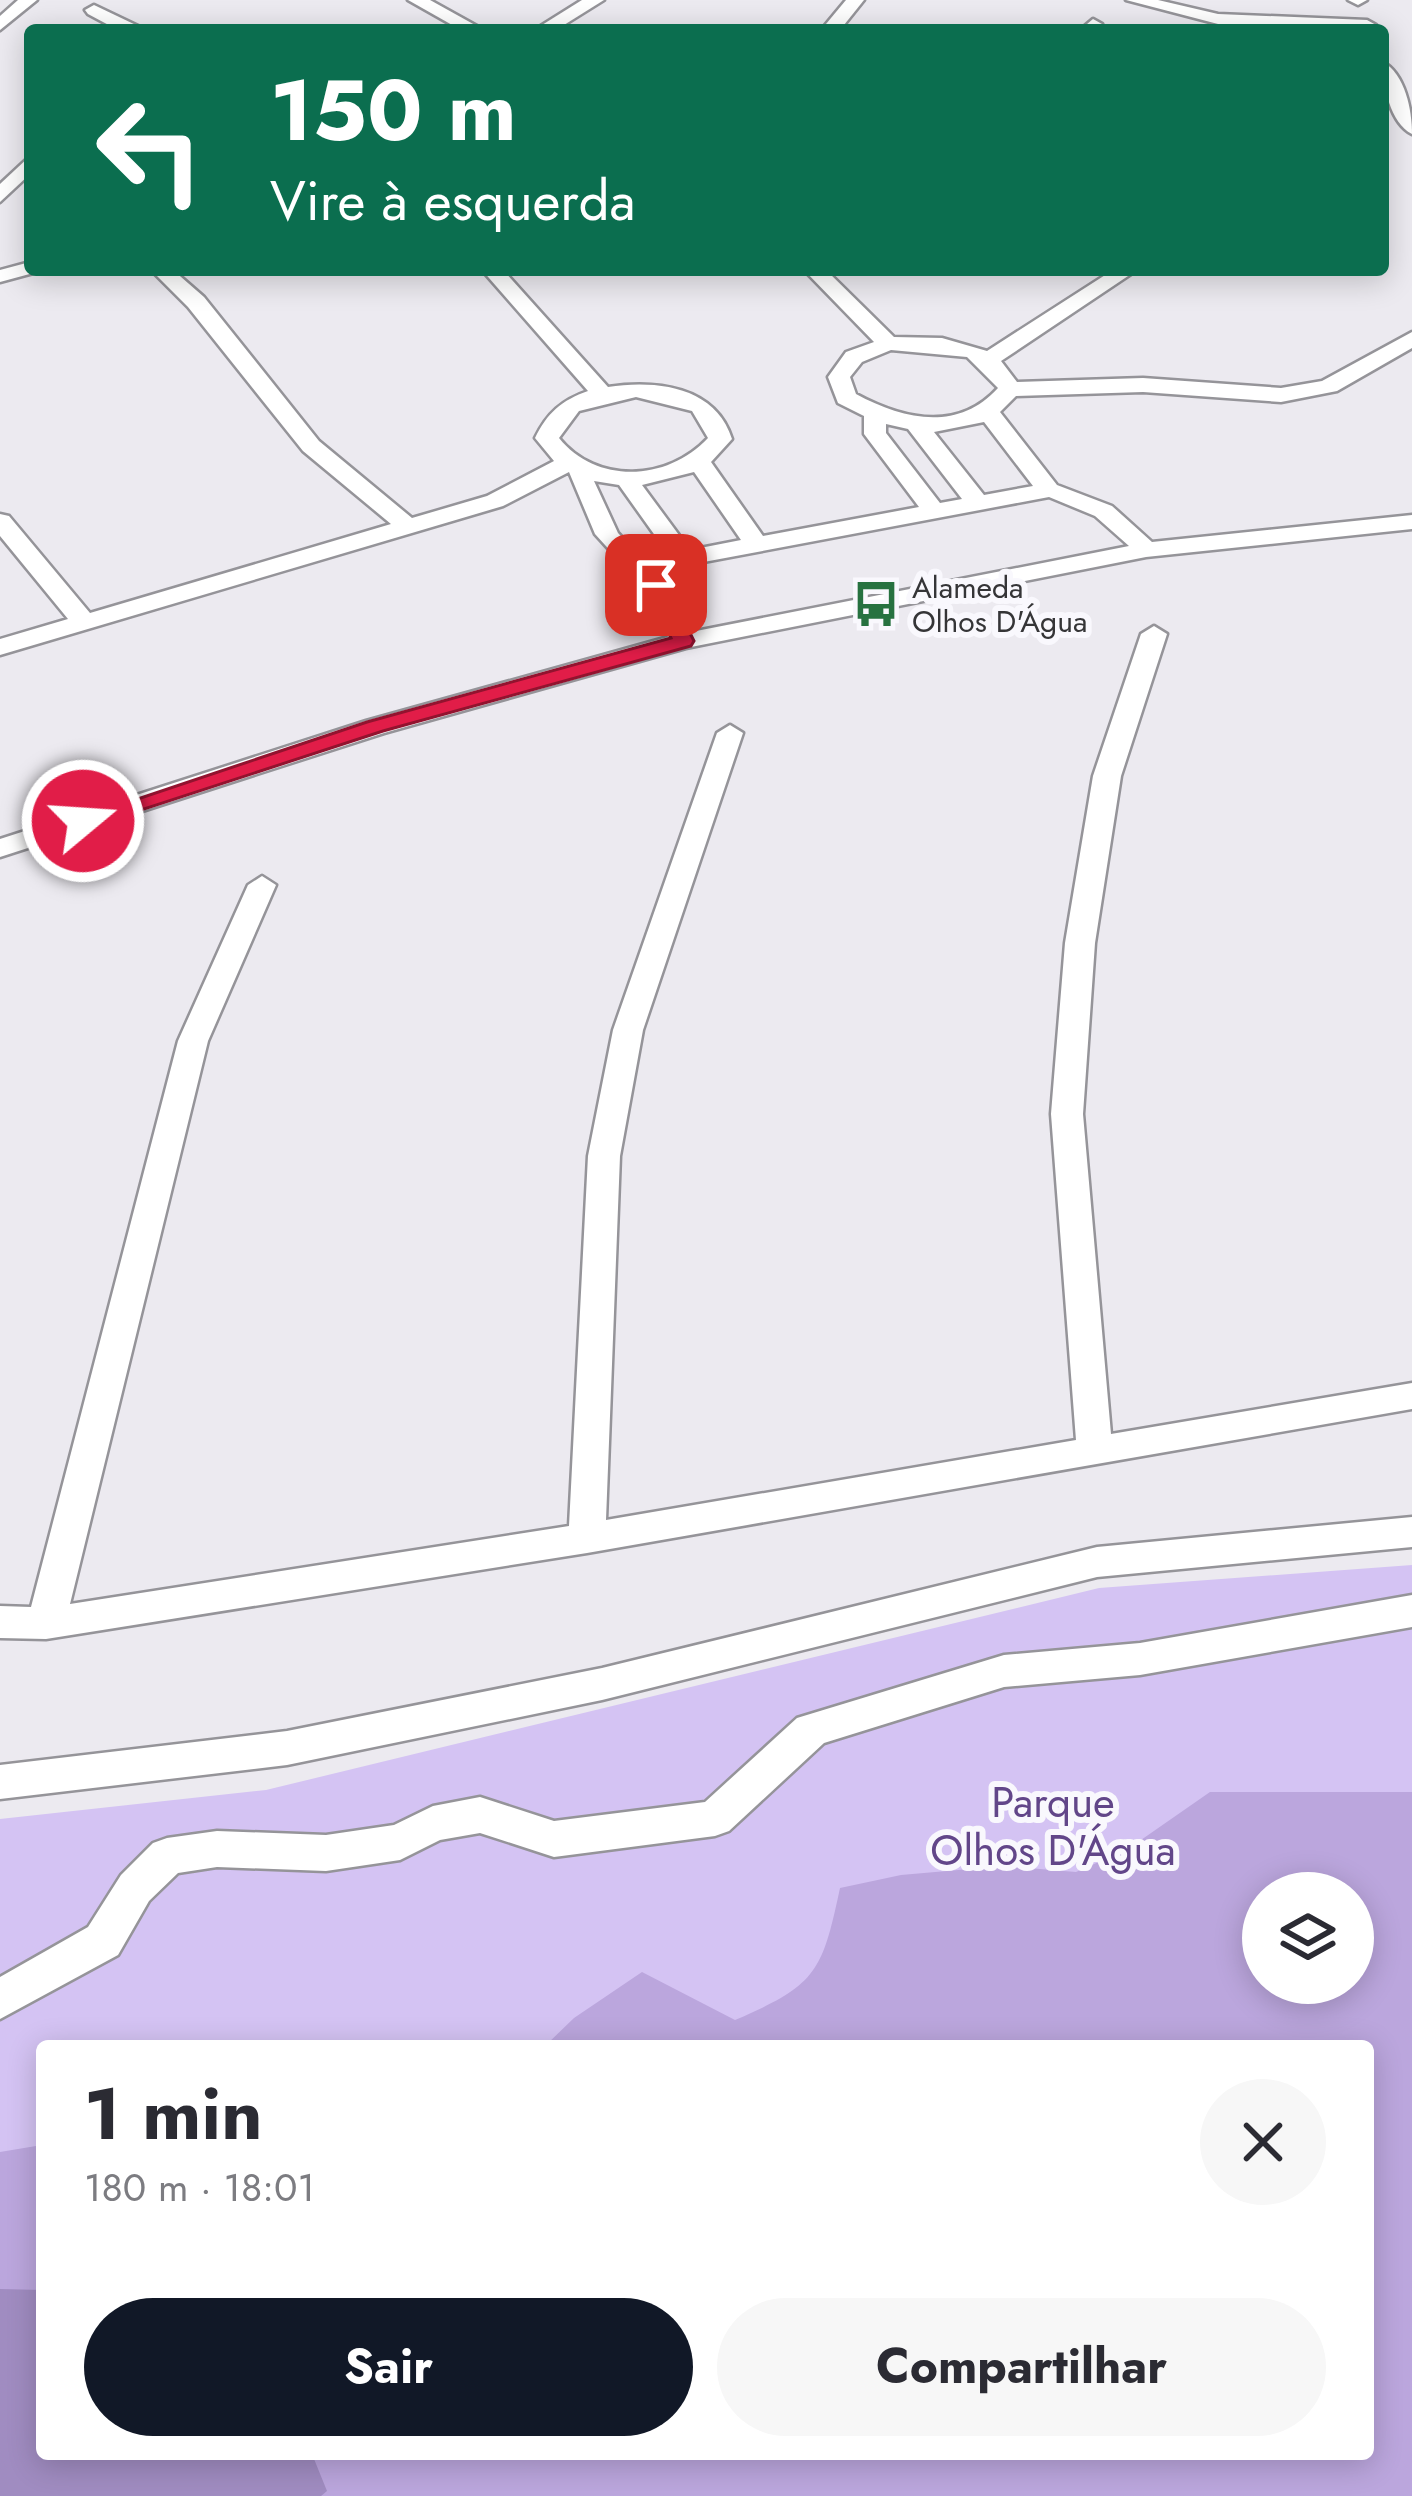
<!DOCTYPE html>
<html lang="pt">
<head>
<meta charset="utf-8">
<style>
  :root { --surface:#fff; --page:#f7f7f7; --text:#2b2b33; --muted:#7c7c81; --accent:#111827 }
  body { margin:0; font-family:Jost,sans-serif; background:var(--page); color:var(--text); height:100vh; display:flex; flex-direction:column; font-size:45px; white-space:nowrap }
  * { box-sizing:border-box; margin:0 }
  p { font-size:39px; color:var(--muted) }
  .icon { flex:none; width:66px; height:66px; fill:none; stroke:currentColor; stroke-width:2; stroke-linecap:round; stroke-linejoin:round }
  .map { position:relative; flex:1; overflow:hidden }
  .details { position:absolute; left:36px; top:2040px; width:1338px; height:420px; display:flex; flex-direction:column; background:var(--surface); border-radius:12px; box-shadow:0 6px 30px #0003 }
  .details>* { flex:none }
  .top-card { position:absolute; left:24px; top:24px; width:1365px; height:252px; border-radius:12px; box-shadow:0 6px 30px #0003; background:#0b6e4f; color:#fff; overflow:hidden }
  .controls { position:absolute; left:1242px; top:1872px; display:grid; gap:24px }
  .controls a { display:grid; place-items:center; width:132px; height:132px; border-radius:50%; background:var(--surface); box-shadow:0 6px 30px #0003; font-size:60px }
  .pin { position:absolute; display:grid; place-items:center; width:102px; height:102px; color:#fff; margin:-51px; border-radius:24px; box-shadow:0 6px 18px #0006 }
  .me { position:absolute; width:132px; margin:-66px; rotate:72deg; stroke-linejoin:round; filter:drop-shadow(0 0 9px #0008) }
  .turn { display:flex; align-items:center; gap:42px; height:252px; padding:0 48px; font-size:54px }
  .turn .icon { width:156px; height:156px; stroke-width:2.5 }
  .turn b { display:block; font-size:84px; line-height:102px }
  .round { display:grid; place-items:center; flex:none; width:126px; height:126px; border-radius:63px; background:var(--page) }
  .head { display:flex; align-items:center; justify-content:space-between; height:204px; padding:0 48px }
  h1 { font-size:72px; font-weight:700; line-height:90px }
  .primary-button { display:flex; gap:24px; margin-top:auto; padding:24px 48px }
  .primary-button a { flex:1; height:138px; border-radius:72px; background:var(--accent); color:#fff; font-size:48px; font-weight:700; line-height:138px; text-align:center }
  .primary-button a+a { background:var(--page); color:var(--text) }
  .map>svg:first-child { display:block }
  .green { fill:#d4c3f3; fill-rule:evenodd }
  .forest { fill:#bba6dd; fill-rule:evenodd }
  .water { fill:#a08cc1 }
  .lines { fill:none; stroke-linecap:round; stroke-linejoin:round }
  .minor-casing { stroke:#959499; stroke-width:5 }
  .minor { fill:#fff; fill-rule:evenodd }
  .route { fill:#e11d48; stroke:#92132f; stroke-width:3 }
  .labels { text-anchor:middle; dominant-baseline:central; stroke-width:12; stroke-linejoin:round; paint-order:stroke }
  .far-poi-label { font-size:30px; fill:#353537; stroke:#f9f8fd; text-anchor:start }
  .near-park-label { font-size:42px; fill:#624689; stroke:#f9f8fd }
</style>
</head>
<body>
<div class="map">
<svg width="1412" height="2496" viewBox="0 0 1412 2496">
  <rect width="100%" height="100%" fill="#eceaf0"/>
  <path class="green" d="M1412,1565v931h-1412v-677l266,-29 833,-202zM1263,1893h90v90h-90zM42,2046h1326v408h-1326z"/>
  <path class="forest" d="M1210,1792h202v704h-1412v-344l42,-7v309h1326v-408h-823l29,-28 68,-46 93,48c82,-35 87,-48 105,-132l61,-13 103,-9 72,6 52,-23zM1263,1893h90v90h-90z"/>
  <path class="water" d="M0,2289l42,1v164h270l15,37 -6,5h-321z"/>
  <g class="lines">
    <defs>
      <g id="minor">
        <path d="M18,0h19l-37,30v-14z"/>
        <path d="M408,0h22l54,30h-23z"/>
        <path d="M582,0h22l-48,30h-22z"/>
        <path d="M846,0h18l-24,30h-19z"/>
        <path d="M1126,0h32l60,14 149,6 9,5 -18,5 -140,-6z"/>
        <path d="M1348,0h19l-9,5z"/>
        <path d="M94,5l44,21 3,4h-23l-30,-16 -3,-4z"/>
        <path d="M1093,19l9,5 -4,6h-18z"/>
        <path d="M1383,62c22,12 29,48 29,72 -22,-11 -29,-48 -29,-72z"/>
        <path d="M30,156v18l-30,28v-18z"/>
        <path d="M30,262v8l7,2 -37,10v-12z"/>
        <path d="M151,270h22l31,27 115,144 93,77 75,-22 67,-35 -19,-23c12,-25 27,-38 53,-47l-106,-121h21l105,117c48,-7 107,-1 124,52l-21,23 52,74 156,-29 -55,-73v-18l-26,-13 -10,-26 18,-25 28,-10 -70,-72h22l68,67 48,1 45,13 126,-81h24l-136,91 16,21 126,-4 138,10 41,-7 90,-49v16l-75,43 -56,11 -138,-10 -127,4 -16,16 57,73 55,21 40,36 260,-27v14l-266,28 -460,91 -302,85 -384,124v-18l366,-118 302,-84 -23,-48 -50,-55 -26,-62 -66,34 -503,149v-16l68,-20 -68,-83v-22l9,2 81,97 301,-89 -88,-73 -115,-144zM891,350l76,7 31,31c-40,44 -94,32 -142,6l-6,-17 12,-15zM636,397l56,14 16,27c-40,43 -111,47 -149,0l20,-27zM984,422l49,64 -49,9 -50,-63zM886,424l22,5 54,70 -22,4 -54,-70zM694,472l47,68 -51,10 -48,-65zM594,481l25,4 52,73 -16,14 -37,-39zM1049,497l46,19 34,30 -438,86 -22,-46 24,-22z"/>
        <path d="M1154,626l13,8 -46,142 -26,167 -12,171 28,320 301,-51v26l-825,144 -541,86 -46,-1v-32l31,1 147,-566 70,-156 14,-9 14,9 -68,156 -138,563 499,-78 19,-370 25,-126 104,-297 13,-8 13,8 -100,297 -23,126 -14,364 470,-80 -25,-326 14,-171 28,-167 48,-142z"/>
        <path d="M1412,1517v30l-315,30 -495,123 -315,65 -287,34v-34l287,-34 315,-63 495,-121z"/>
        <path d="M1412,1595v32l-272,48 -136,12 -180,56 -95,88 -14,5 -161,21 -74,-24 -40,7 -40,20 -74,11 -109,-4 -39,6 -29,28 -31,54 -118,64v-42l88,-50 33,-52 32,-32 14,-5 50,-7 109,4 68,-10 39,-19 47,-9 74,24 151,-19 92,-84 207,-63 136,-12z"/>
      </g>
    </defs>
    <use href="#minor" class="minor-casing"/>
    <use href="#minor" class="minor"/>
  </g>
  <path class="route" d="M656,579l10,6 28,56 -3,5 -308,85 -291,95 -20,-5 295,-99 304,-84 -25,-53z"/>
  <defs>
    <symbol id="bus-bare" viewBox="-9 -9 18 18"><path d="M-5-6H5V4H4V6H2V4H-2V6H-4V4H-5ZM-3.5-4V0h7V-4ZM-3.5 1.2v1.5H-2V1.2ZM2 1.2v1.5H3.5V1.2Z" fill="#277240" stroke="#f9f8fd" stroke-width="2.5" paint-order="stroke"/></symbol>
  </defs>
  <g fill-rule="evenodd">
    <use href="#bus-bare" x="843" y="571" width="66" height="66"/>
  </g>
  <g class="labels">
    <g class="far-poi-label">
      <text x="912" y="587">Alameda<tspan x="912" dy="34">Olhos D'Água</tspan></text>
    </g>
    <g class="near-park-label">
      <text x="1053" y="1802">Parque<tspan x="1053" dy="48">Olhos D'Água</tspan></text>
    </g>
  </g>
</svg>
<div class="controls">
<a><svg class="icon" aria-label="layers" viewBox="0 0 24 24"><path d="M12 4l9 5-9 5-9-5zM3 14l9 5 9-5"/></svg></a>
</div>
<div class="pin" style="left:656px;top:585px;background:#d93025"><svg class="icon" aria-label="arrive" viewBox="0 0 24 24"><path d="M6 21V4h12l-3 4 3 4H6"/></svg></div>
<svg class="me" style="left:83px;top:821px" viewBox="-20 -20 40 40"><circle r="17" fill="#e11d48" stroke="#fff" stroke-width="3"/><path d="M0-11L8 9 0 5-8 9z" fill="#fff"/></svg>
<div class="top-card">
<div class="turn"><svg class="icon" aria-label="left" viewBox="0 0 24 24"><path d="M17 20v-9H6M10 6l-5 5 5 5"/></svg><div><b>150 m</b>Vire à esquerda</div></div>
</div>
<section class="details">
<div class="head"><div><h1>1 min</h1><p>180 m · 18:01</p></div><a class="round"><svg class="icon" aria-label="close" viewBox="0 0 24 24"><path d="M6 6l12 12M18 6L6 18"/></svg></a></div>
<div class="primary-button"><a>Sair</a><a>Compartilhar</a></div>
</section>
</div>
</body>
</html>
